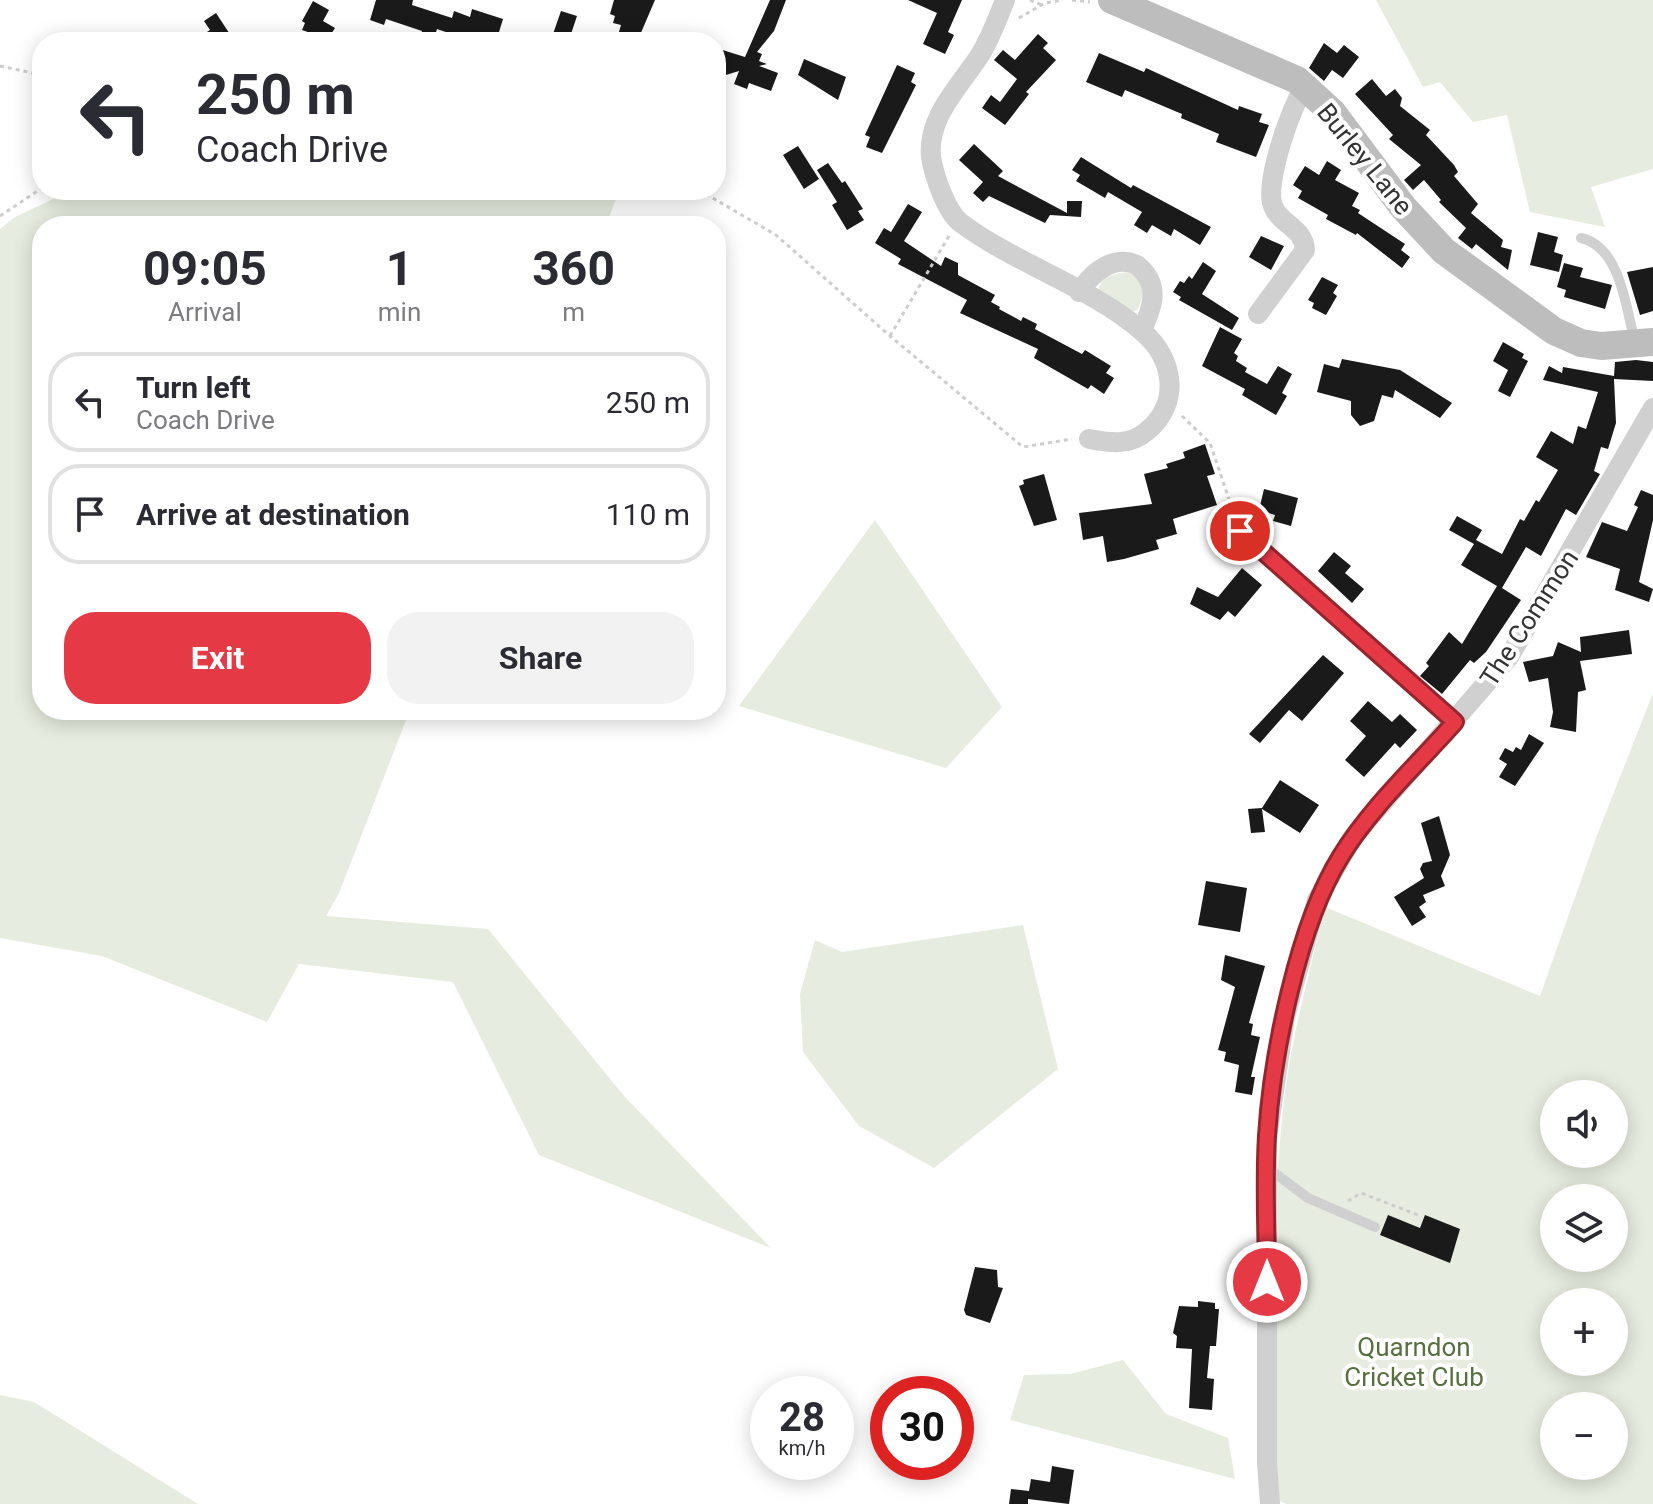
<!DOCTYPE html>
<html lang="en">
<head>
<meta charset="utf-8">
<style>
  :root { --surface:#fff; --page:#f2f2f3; --text:#2b2b33; --muted:#7c7c81; --line:#e1e1e2; --accent:#e63946 }
  body { margin:0; font-family:Roboto,sans-serif; background:var(--page); color:var(--text); height:100vh; display:flex; flex-direction:column; font-size:30px; white-space:nowrap }
  * { box-sizing:border-box; margin:0 }
  p { font-size:26px; color:var(--muted) }
  .icon { flex:none; width:44px; height:44px; fill:none; stroke:currentColor; stroke-width:2; stroke-linecap:round; stroke-linejoin:round }
  .map { position:relative; flex:1; overflow:hidden }
  .details { position:absolute; left:32px; top:216px; width:694px; height:504px; display:flex; flex-direction:column; background:var(--surface); border-radius:32px; box-shadow:0 4px 20px #0003 }
  .details>* { flex:none }
  .hud { position:absolute; left:32px; top:32px; width:694px; height:168px; border-radius:32px; box-shadow:0 4px 20px #0003; background:#fff; color:var(--text); overflow:hidden }
  .controls { position:absolute; left:1540px; top:1080px; display:grid; gap:16px }
  .controls a { display:grid; place-items:center; width:88px; height:88px; border-radius:50%; background:var(--surface); box-shadow:0 4px 20px #0003; font-size:40px }
  .speed { position:absolute; left:750px; top:1376px; display:flex; gap:16px; font-size:40px; font-weight:700; text-align:center }
  .speed>* { display:grid; place-content:center; width:104px; height:104px; border-radius:50%; background:var(--surface); box-shadow:0 4px 20px #0003; line-height:1 }
  .speed small { font-size:20px; font-weight:400 }
  .speed .limit { border:12px solid #d22; background:#fff; color:#111 }
  .pin { position:absolute; display:grid; place-items:center; width:68px; height:68px; color:#fff; margin:-34px; border:4px solid #fff; border-radius:50%; box-shadow:0 2px 8px #0007 }
  .me { position:absolute; width:88px; margin:-44px; rotate:0deg; stroke-linejoin:round; filter:drop-shadow(0 0 6px #0008) }
  .turn { display:flex; align-items:center; gap:28px; height:168px; padding:0 32px; font-size:36px }
  .turn .icon { width:104px; height:104px; stroke-width:2.5 }
  .turn b { display:block; font-size:56px; line-height:68px }
  .eta { display:flex; justify-content:space-evenly; align-items:center; height:136px; text-align:center }
  .eta b { font-size:48px; font-weight:700; line-height:56px }
  .primary-button { display:flex; gap:16px; margin-top:auto; padding:16px 32px }
  .primary-button a { flex:1; height:92px; border-radius:32px; background:var(--accent); color:#fff; font-size:32px; font-weight:700; line-height:92px; text-align:center }
  .primary-button a+a { background:var(--page); color:var(--text) }
  ul { padding:0; list-style:none }
  li { display:flex; align-items:center; gap:24px; height:100px; margin:0 16px 12px; padding:0 16px; border:4px solid var(--line); border-radius:32px }
  li div { flex:1 }
  li b { display:block; font-size:30px }
  li em { font-style:normal }
  .map>svg:first-child { display:block }
  .green { fill:#e6ecdf; fill-rule:evenodd }
  .building { fill:#1a1a1a }
  .lines { fill:none; stroke-linecap:round; stroke-linejoin:round }
  .path { stroke:#cdcdcd; stroke-width:3; stroke-dasharray:4 4; stroke-linecap:butt }
  .lane { stroke:#d0d0d0; stroke-width:10 }
  .street { stroke:#d0d0d0; stroke-width:20 }
  .secondary { stroke:#bdbdbd; stroke-width:28 }
  .route-casing { stroke:#96252e; stroke-width:20 }
  .route { stroke:#e63946; stroke-width:14 }
  .labels { text-anchor:middle; dominant-baseline:central; stroke-width:8; stroke-linejoin:round; paint-order:stroke }
  .street-label { font-size:26px; fill:#333; stroke:#fff }
  .park-label { font-size:26px; fill:#56703f; stroke:#fff }
</style>
</head>
<body>
<div class="map">
<svg width="1653" height="1504" viewBox="0 0 1653 1504">
  <rect width="100%" height="100%" fill="#fff"/>
  <g class="green">
    <path d="M1376,0h277v169l-62,18 14,40 -75,-15 -23,-97 -34,7 -33,-40 -17,5z"/>
    <path d="M72,190h547l-13,36h-564v484h368l-71,183 -13,23 162,13 136,167 147,152 -232,-93 -86,-173 -154,-18 -32,58 -165,-66 -102,-18v-709l15,-12z"/>
    <path d="M1131,272l7,3 6,19 -6,15 -6,3 -33,-19c-1,-18 18,-20 32,-21z"/>
    <path d="M875,520l127,187 -56,61 -207,-62z"/>
    <path d="M1653,693v811h-366l-8,-3c-8,-135 -10,-274 6,-409 8,-62 26,-124 40,-185l215,89 56,-158zM1554,1094h60v60h-60zM1554,1198h60v60h-60zM1554,1302h60v60h-60zM1554,1406h60v60h-60z"/>
    <path d="M1023,925l35,144 -124,99 -75,-42 -56,-74 -3,-58 15,-54 27,12z"/>
    <path d="M1123,1360l43,54 62,24 7,41 -225,-59 14,-45 47,-1z"/>
    <path d="M0,1395l34,7 164,102h-198z"/>
  </g>
  <g class="building">
    <path d="M376,0h37l-1,5 40,13 2,-7 16,6 2,-8 31,10 -7,23 -25,-7 -2,5 -32,-11 -4,13h-15l4,-11 -36,-12 -2,6 -14,-5z"/>
    <path d="M614,0h41l-18,42h-21l5,-17 -8,-2 2,-7 -5,-2z"/>
    <path d="M770,0h16l-12,31 -17,21 5,2 -3,7 8,3 -8,2 19,7 -7,18 -22,-8 -2,6 -13,-5 5,-13 -23,7v-30l29,9z"/>
    <path d="M908,0h54l-14,32 6,3 -9,19 -22,-10 14,-31z"/>
    <path d="M313,1l16,9 -6,11 12,7 -7,11 -26,-9 3,-7 -3,-2z"/>
    <path d="M561,11l16,5 -8,24 -16,-6z"/>
    <path d="M216,13l19,29h-25l-6,-8 6,-4 -6,-9z"/>
    <path d="M1038,34l10,9 -5,5 13,12 -30,32 3,2 -24,31 -23,-17 9,-13 9,7 17,-23 -23,-19 9,-10 12,10z"/>
    <path d="M1324,43l13,10 7,-8 15,12 -16,21 -11,-8 -8,11 -15,-13z"/>
    <path d="M1099,53l45,19 2,-4 92,42 1,-4 23,8 -3,8 10,3 -13,32 -40,-15 3,-8 -38,-16 1,-4 -57,-24 -3,7 -36,-15z"/>
    <path d="M804,59l42,18 -8,23 -40,-25z"/>
    <path d="M897,65l18,8 -4,9 5,3 -34,68 -16,-6 4,-10 -5,-2z"/>
    <path d="M1372,79l14,17 9,-7 7,9 -2,8 30,24 -4,5 28,30 4,7 -4,4 24,28 -7,9 32,27 -2,7 11,3 -4,20 -32,-26 -4,5 -14,-11 8,-10 -27,-26 2,-2 -17,-20 -11,10 -9,-10 17,-15 -32,-26 4,-4 -38,-41z"/>
    <path d="M974,144l29,27 -5,5 69,37v-12h15l-1,16 -31,-2 -5,8 -56,-27 -6,6 -10,-9 10,-11 -24,-22z"/>
    <path d="M798,146l21,33 -15,10 -21,-34z"/>
    <path d="M1081,157l50,31 2,-3 78,42 -11,18 -26,-16 -3,7 -19,-11 -5,8 -13,-8 8,-13 -34,-20 -3,6 -29,-17 4,-6 -8,-5z"/>
    <path d="M1327,161l14,9 -6,10 24,13 -7,13 8,4 -2,3 47,31 -4,6 9,7 -8,11 -45,-35 -1,2 -30,-16 2,-4 -30,-17 4,-7 -9,-6 12,-19 14,9z"/>
    <path d="M828,163l14,20 3,-2 18,28 -5,2 6,9 -17,10 -15,-25 5,-3 -20,-32z"/>
    <path d="M908,204l14,8 -18,29 37,25 4,-9 13,6v12l37,20 -4,7 9,5 -1,2 22,12 2,-4 14,7 -2,5 47,25 3,-4 26,16 -5,7 8,5 -10,16 -13,-9 -3,4 -54,-31 4,-9 -78,-36 7,-13 -69,-36 3,-5 -26,-16 9,-15 7,4z"/>
    <path d="M1538,232l20,5 -4,15 9,3 -4,17 -29,-7z"/>
    <path d="M1261,236l23,10 -13,24 -22,-13z"/>
    <path d="M1203,262l13,9 -14,23 37,24 -7,12 -53,-30 2,-3 -8,-5 7,-11 4,2 5,-7 3,3z"/>
    <path d="M1564,263l19,5 -3,9 32,8 -7,24 -41,-12 2,-7 -9,-3z"/>
    <path d="M1653,267v44l-13,4 -13,-43z"/>
    <path d="M1322,277l16,8 -5,8 4,3 -11,19 -14,-7 2,-5 -6,-3z"/>
    <path d="M1220,327l22,12 -8,14 4,3 -2,5 11,7 -2,4 22,12 11,-18 14,8 -10,19 5,3 -11,19 -34,-20 3,-6 -43,-23z"/>
    <path d="M1503,342l21,12 -2,4 6,3 -18,36 -12,-6 10,-21 -15,-9z"/>
    <path d="M1342,359l58,11 52,33 -12,15 -45,-28 -2,8 -11,-3 -8,26 -14,5 -9,-11v-14l-34,-9 7,-28 15,4z"/>
    <path d="M1636,360l17,2v19l-39,-2 2,44 -8,26 -7,-2 -7,24 6,3 -24,41 -10,-6 -25,47 -15,-9 -24,41 19,12 -35,52 -12,11 -4,-3 -28,34 -22,-18 9,-10 -3,-3 23,-31 13,12 35,-58 -36,-21 13,-21 -25,-14 8,-14 25,14 -6,10 26,14 18,-35 4,2 12,-21 3,2 19,-32 -22,-13 15,-26 22,13 5,-18 8,3 12,-37 -55,-12 6,-14 13,7 1,-6 51,9 1,-14z"/>
    <path d="M1205,444l10,30 -8,2 10,29 -44,14 4,15 -21,6 3,9 -35,10 -17,3 -4,-26 -20,4 -4,-27 73,-9 -8,-30 24,-6 -2,-4 19,-6 -2,-6z"/>
    <path d="M1044,474l13,46 -23,6 -15,-40 5,-2 -1,-4z"/>
    <path d="M1264,489l34,9 -7,28 -18,-5 2,-6 -16,-5z"/>
    <path d="M1641,490l12,5v25l-14,62 14,7 -4,13 -34,-12 5,-21 -34,-12 16,-35 25,9 11,-24 -4,-2z"/>
    <path d="M1334,552l17,14 -6,7 19,16 -12,14 -34,-32z"/>
    <path d="M1242,568l20,17 -27,32 -7,-6 -8,9 -30,-16 7,-17 21,10z"/>
    <path d="M1629,630l3,24 -52,7 6,29 -8,2 -2,40 -26,-5 3,-15 -5,-34 -19,4 -6,-20 30,-6 5,-14 23,10 -1,-15z"/>
    <path d="M1323,655l21,18 -42,48 -13,-11 -29,33 -11,-9z"/>
    <path d="M1368,701l24,21 8,-8 17,16 -17,18 -5,-5 -31,34 -19,-17 21,-24 -16,-15z"/>
    <path d="M1529,734l15,9 -29,43 -16,-9 8,-13 -8,-5 6,-11 8,4 3,-5 5,3z"/>
    <path d="M1280,780l39,25 -19,28 -38,-24 3,23 -14,1 -3,-24 14,-1z"/>
    <path d="M1439,816l11,39 -9,21 4,10 -22,9 3,7 -7,5 7,10 -14,9 -18,-29 30,-19 -4,-9 3,-6 9,-2 -11,-38z"/>
    <path d="M1206,881l41,7 -7,44 -42,-7z"/>
    <path d="M1225,955l40,11 -16,57 4,1 -2,11 9,2 -9,40h4l-3,18 -17,-3 4,-27 -15,-4 2,-9 -8,-2 17,-63 -14,-7z"/>
    <path d="M1388,1215l32,13 5,-13 35,14 -10,34 -70,-28z"/>
    <path d="M975,1267l22,3 1,17 5,1 -13,35 -24,-8 -2,-5z"/>
    <path d="M1198,1301l17,2v6h4l-3,37h-6l-3,32 7,1 -2,31 -23,-2 3,-59 -16,-1 1,-12 -4,-3 6,-27 19,1z"/>
    <path d="M1052,1466l22,4 -5,34 -41,-5v5h-19l2,-15 18,2 2,-12 19,3z"/>
  </g>
  <g class="lines">
    <g class="path">
      <path d="M1030,0l12,5"/>
      <path d="M1072,0l18,2"/>
      <path d="M1019,18l26,-15 18,-3"/>
      <path d="M0,66l42,9"/>
      <path d="M699,190l77,45 114,101 133,111 49,-8"/>
      <path d="M0,216l42,-28"/>
      <path d="M890,336l59,-100"/>
      <path d="M1182,416l28,27 26,77"/>
      <path d="M1348,1201l13,-8 57,22"/>
    </g>
    <g class="lane">
      <path d="M1581,238c40,9 45,71 54,104"/>
      <path d="M1240,531l215,191"/>
      <path d="M1268,1168l40,30 67,29"/>
    </g>
    <g class="street">
      <path d="M1005,0c-7,18 -15,39 -25,55 -20,31 -53,62 -49,102 3,18 15,55 30,66 53,40 134,66 182,109 31,27 38,71 4,99 -17,15 -37,12 -58,8"/>
      <path d="M1079,292c13,-19 34,-38 58,-27 24,20 16,41 5,65"/>
      <path d="M1258,314l47,-64c-1,-23 -25,-25 -32,-44 -9,-21 18,-101 32,-119"/>
      <path d="M1270,1504l-3,-41v-325l18,-121 32,-117 36,-63 156,-180 144,-249"/>
    </g>
    <path class="secondary" d="M1112,0l185,80 35,32 71,95 41,44 110,80 27,12 20,3 52,-4"/>
  </g>
  <g class="lines">
    <defs>
      <path id="route" d="M1240,531l215,191c-38,43 -84,85 -114,134 -43,69 -69,199 -74,280 -3,48 0,98 0,146"/>
    </defs>
    <use href="#route" class="route-casing"/>
    <use href="#route" class="route"/>
  </g>
  <g class="labels">
    <g class="street-label">
      <text transform="translate(1365 159) rotate(51)">Burley Lane</text>
      <text transform="translate(1529 618) rotate(-57)">The Common</text>
    </g>
    <g class="park-label">
      <text x="1414" y="1347">Quarndon<tspan x="1414" dy="30">Cricket Club</tspan></text>
    </g>
  </g>
</svg>
<div class="controls">
<a><svg class="icon" aria-label="sound" viewBox="0 0 24 24"><path d="M4 9h4l5-4v14l-5-4H4zM17 9q2 3 0 6"/></svg></a>
<a><svg class="icon" aria-label="layers" viewBox="0 0 24 24"><path d="M12 4l9 5-9 5-9-5zM3 14l9 5 9-5"/></svg></a>
<a>+</a>
<a>−</a>
</div>
<div class="speed"><div>28<small>km/h</small></div><div class="limit">30</div></div>
<div class="pin" style="left:1240px;top:531px;background:#d93025"><svg class="icon" aria-label="arrive" viewBox="0 0 24 24"><path d="M6 21V4h12l-3 4 3 4H6"/></svg></div>
<svg class="me" style="left:1267px;top:1282px" viewBox="-20 -20 40 40"><circle r="17" fill="#e63946" stroke="#fff" stroke-width="3"/><path d="M0-11L8 9 0 5-8 9z" fill="#fff"/></svg>
<div class="hud">
<div class="turn"><svg class="icon" aria-label="left" viewBox="0 0 24 24"><path d="M17 20v-9H6M10 6l-5 5 5 5"/></svg><div><b>250 m</b>Coach Drive</div></div>
</div>
<section class="details">
<div class="eta">
<div><b>09:05</b><p>Arrival</p></div>
<div><b>1</b><p>min</p></div>
<div><b>360</b><p>m</p></div>
</div>
<ul>
<li><svg class="icon" aria-label="left" viewBox="0 0 24 24"><path d="M17 20v-9H6M10 6l-5 5 5 5"/></svg><div><b>Turn left</b><p>Coach Drive</p></div><em>250 m</em></li>
<li><svg class="icon" aria-label="arrive" viewBox="0 0 24 24"><path d="M6 21V4h12l-3 4 3 4H6"/></svg><div><b>Arrive at destination</b></div><em>110 m</em></li>
</ul>
<div class="primary-button"><a>Exit</a><a>Share</a></div>
</section>
</div>
</body>
</html>
